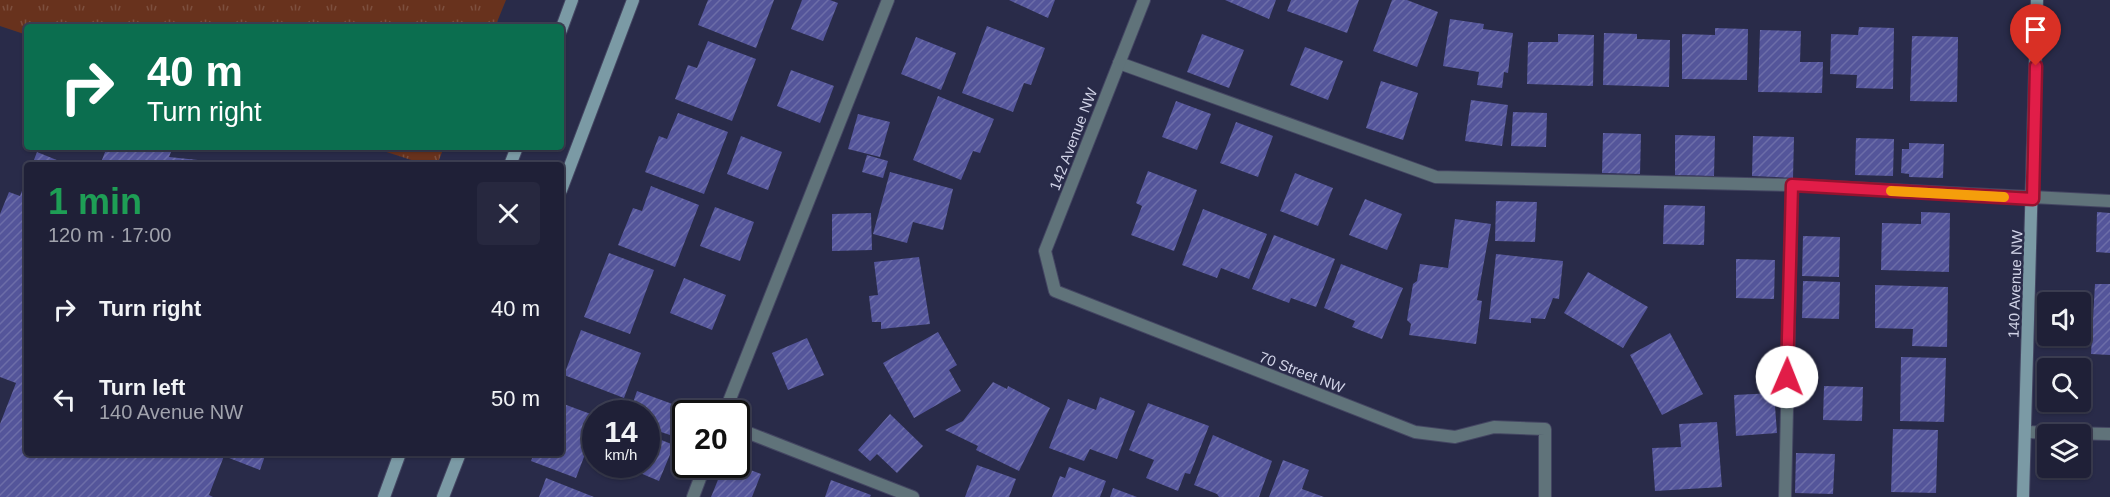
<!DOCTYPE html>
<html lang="en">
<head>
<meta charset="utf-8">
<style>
  :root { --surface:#1f2037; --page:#27283f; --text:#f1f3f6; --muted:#a1a3ad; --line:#3c3e52 }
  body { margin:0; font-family:Helvetica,sans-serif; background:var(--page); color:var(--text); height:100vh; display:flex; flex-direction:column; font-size:22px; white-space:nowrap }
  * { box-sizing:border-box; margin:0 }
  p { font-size:20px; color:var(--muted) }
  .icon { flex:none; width:33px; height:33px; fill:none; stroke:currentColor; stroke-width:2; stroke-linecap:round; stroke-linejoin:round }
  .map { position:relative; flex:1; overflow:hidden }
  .panel { position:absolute; left:24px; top:162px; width:540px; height:294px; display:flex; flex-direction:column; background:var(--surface); border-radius:6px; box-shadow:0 2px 4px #0004,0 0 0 2px var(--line) }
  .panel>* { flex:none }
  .banner { position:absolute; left:24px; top:24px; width:540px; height:126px; border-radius:6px; box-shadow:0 2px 4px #0004,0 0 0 2px var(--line); background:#0b6e4f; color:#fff; overflow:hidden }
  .buttons { position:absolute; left:2037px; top:292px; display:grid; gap:12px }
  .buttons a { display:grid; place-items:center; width:54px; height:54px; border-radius:6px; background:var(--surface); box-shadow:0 2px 4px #0004,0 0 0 2px var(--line); font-size:30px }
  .speed { position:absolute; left:582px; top:400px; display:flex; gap:12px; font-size:30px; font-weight:700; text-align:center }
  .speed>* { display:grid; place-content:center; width:78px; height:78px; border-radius:50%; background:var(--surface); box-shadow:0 2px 4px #0004,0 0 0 2px var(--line); line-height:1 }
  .speed small { font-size:15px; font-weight:400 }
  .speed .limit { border:3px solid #111; border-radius:9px; background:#fff; color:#111 }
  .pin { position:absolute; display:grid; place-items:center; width:51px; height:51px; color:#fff; margin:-62px -26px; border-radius:50% 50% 50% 0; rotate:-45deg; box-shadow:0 0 6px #0007 }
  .pin .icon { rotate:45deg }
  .me { position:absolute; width:66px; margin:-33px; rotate:1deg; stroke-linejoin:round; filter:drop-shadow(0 0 4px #0008) }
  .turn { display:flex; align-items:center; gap:21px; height:126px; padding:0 24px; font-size:27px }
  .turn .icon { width:78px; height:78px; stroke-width:2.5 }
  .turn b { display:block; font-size:42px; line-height:51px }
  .round { display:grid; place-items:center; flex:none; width:63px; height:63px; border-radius:6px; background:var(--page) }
  .head { display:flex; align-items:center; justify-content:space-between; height:102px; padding:0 24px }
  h1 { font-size:36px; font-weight:800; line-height:45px; color:#1e9e55 }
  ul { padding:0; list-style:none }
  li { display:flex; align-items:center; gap:18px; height:90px; padding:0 24px }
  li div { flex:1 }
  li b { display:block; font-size:22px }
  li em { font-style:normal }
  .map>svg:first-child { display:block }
  .park { fill:url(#park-tufts) }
  .building { fill:url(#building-hatch) }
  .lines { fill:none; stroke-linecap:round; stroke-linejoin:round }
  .lane-casing { stroke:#444662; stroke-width:14 }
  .street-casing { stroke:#444662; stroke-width:14 }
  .secondary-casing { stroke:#444662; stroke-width:14 }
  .lane { stroke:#60737a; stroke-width:12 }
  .street { stroke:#60737a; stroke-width:12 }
  .secondary { stroke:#7b9aa5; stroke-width:12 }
  .route-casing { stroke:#92132f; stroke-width:15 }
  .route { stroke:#e11d48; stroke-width:10 }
  .slow { stroke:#f59e0b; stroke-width:10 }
  .labels { text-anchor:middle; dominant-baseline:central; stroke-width:4.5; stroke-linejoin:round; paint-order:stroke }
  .street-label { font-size:15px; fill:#d1d3e7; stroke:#292b49 }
</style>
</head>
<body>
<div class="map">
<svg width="2110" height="497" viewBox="0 0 2110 497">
  <defs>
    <pattern id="park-tufts" width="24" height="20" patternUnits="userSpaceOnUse" patternTransform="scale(1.5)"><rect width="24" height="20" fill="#68321d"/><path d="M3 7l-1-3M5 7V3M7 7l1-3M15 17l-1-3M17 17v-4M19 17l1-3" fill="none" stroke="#7d4f3e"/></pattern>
    <pattern id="building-hatch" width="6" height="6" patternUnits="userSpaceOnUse" patternTransform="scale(1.5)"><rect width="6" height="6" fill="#54559a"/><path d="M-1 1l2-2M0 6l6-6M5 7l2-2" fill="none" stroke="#6c6da8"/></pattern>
  </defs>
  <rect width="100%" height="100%" fill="#292b49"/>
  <g class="park">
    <path d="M0,0h506l-11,27h-468v8l-27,-9z"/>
    <path d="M371,147h73l-7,18h-10z"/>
  </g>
  <g class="building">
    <path d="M708,0h66l-18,48 -58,-23z"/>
    <path d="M802,0h28l8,3 -15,38 -32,-12z"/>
    <path d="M1009,0h46l-7,18z"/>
    <path d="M1225,0h51l-7,19z"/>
    <path d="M1291,0h68l-12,33 -60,-22z"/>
    <path d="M1392,0h15l31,12 -21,55 -44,-16z"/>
    <path d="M1450,19l34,5 -1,5 30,4 -5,40 -4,-1 -2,16 -25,-3 2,-13 -36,-6z"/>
    <path d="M987,26l58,22 -14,37 -7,-2 -11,29 -51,-19z"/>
    <path d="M1859,27l35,1 -1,61 -37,-1 1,-13 -27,-1 1,-40 27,1z"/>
    <path d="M1715,28l33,1 -1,51 -65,-1v-45l33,1z"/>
    <path d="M1760,30l41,1 -1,31h23l-1,31 -64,-1z"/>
    <path d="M1604,33l33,1v5l33,1 -1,47 -66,-2z"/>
    <path d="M1202,34l42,16 -15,38 -42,-16z"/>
    <path d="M1558,34l36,1 -1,51 -66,-2 1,-42h30z"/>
    <path d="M1912,36l46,1 -1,65 -47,-1z"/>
    <path d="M916,37l40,16 -15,37 -40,-16z"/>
    <path d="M708,41l48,18 -24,62 -57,-22 13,-34 9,3z"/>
    <path d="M1305,47l38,14 -15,39 -38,-15z"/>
    <path d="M791,70l43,16 -14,37 -43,-17z"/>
    <path d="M1381,81l37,12 -15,47 -37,-12z"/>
    <path d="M938,96l56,23 -14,34 -7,-2 -12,29 -48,-20z"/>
    <path d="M1471,100l37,5 -6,41 -37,-5z"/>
    <path d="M1176,101l35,13 -14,36 -35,-13z"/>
    <path d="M1513,112l34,1 -1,34 -35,-1z"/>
    <path d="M678,113l50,19 -24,62 -59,-22 14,-36 8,3z"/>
    <path d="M858,114l32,8 -10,35 -32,-8z"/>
    <path d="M1236,122l37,14 -15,41 -38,-14z"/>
    <path d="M1603,133l38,1 -1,40 -38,-1z"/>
    <path d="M1675,135l40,1 -1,40 -39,-1z"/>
    <path d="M741,136l41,16 -14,38 -41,-16z"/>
    <path d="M1753,136l41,1 -1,41 -41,-2z"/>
    <path d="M1856,138l38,1 -1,37 -38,-1z"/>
    <path d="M1909,143l35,1 -1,34 -34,-1v-3l-8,-1 1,-24h7z"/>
    <path d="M107,147h38l9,4 1,-4h18l-4,10 48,5 4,3h-121z"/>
    <path d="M37,152l32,13h-37z"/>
    <path d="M867,155l21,6 -5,17 -21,-6z"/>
    <path d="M1148,171l49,19 -23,61 -43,-16 11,-29 -6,-3z"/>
    <path d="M890,172l63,17 -10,41 -30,-8 -6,21 -34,-9z"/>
    <path d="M1295,173l38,15 -15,38 -38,-15z"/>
    <path d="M27,178v275h239l-6,17 -36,-14 -15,39 4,2h-213v-73l16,-41 -16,-6v-163l9,-22 11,4z"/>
    <path d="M651,186l48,19 -24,62 -57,-22 15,-37 9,3z"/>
    <path d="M1365,199l37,15 -15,36 -38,-15z"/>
    <path d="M1496,201l41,1 -2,40 -40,-1z"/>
    <path d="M1664,205l41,1 -1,39 -41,-1z"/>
    <path d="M715,207l39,15 -14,39 -40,-15z"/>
    <path d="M1203,209l64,25 -18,45 -28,-11 -4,10 -35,-13z"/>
    <path d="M1921,212l29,1 -1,59 -68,-2 1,-47 39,1z"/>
    <path d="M2097,212l13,1v40l-14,-1z"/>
    <path d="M871,213l1,37 -40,1v-37z"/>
    <path d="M1455,219l36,5 -14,76 5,1 -6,43 -67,-9 2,-11 -4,-4 6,-36 4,-3 3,-17 28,4z"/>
    <path d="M1274,235l61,24 -19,48 -25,-9 -2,5 -37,-14z"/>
    <path d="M1803,236l37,1 -1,40 -37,-1z"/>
    <path d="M609,253l45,17 -24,64 -46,-17z"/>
    <path d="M1496,254l67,7 -4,38 -6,-1 -8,21 -14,-1v5l-42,-4z"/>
    <path d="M919,257l11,67 -49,5v-7h-9l-3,-26 9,-1 -4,-33z"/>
    <path d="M1736,259l39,1 -1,39 -38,-1z"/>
    <path d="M1341,264l62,24 -21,51 -30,-12 3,-6 -31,-13z"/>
    <path d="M1588,272l60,35 -25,41 -59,-35z"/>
    <path d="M684,278l42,17 -14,35 -42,-17z"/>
    <path d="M1803,281l37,1 -1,37 -37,-1z"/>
    <path d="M2095,284h15v71l-19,-1z"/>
    <path d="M1875,285l73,2 -1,60 -35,-1 1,-17 -38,-1z"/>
    <path d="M581,330l60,23 -17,45 -60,-23z"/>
    <path d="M938,332l19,33 -8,5 12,21 -47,27 -31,-55z"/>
    <path d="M1670,333l33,61 -41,21 -32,-60z"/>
    <path d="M807,338l17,37 -36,15 -16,-37z"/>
    <path d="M1901,357l45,1 -2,64 -44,-1z"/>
    <path d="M993,382l14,7 1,-3 42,22 -31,63 -43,-21 2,-4 -33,-16 18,-9z"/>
    <path d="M1824,386l39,1 -1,34 -39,-1z"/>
    <path d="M637,391l49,18 -10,28 -30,-10v-13h-17z"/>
    <path d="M1774,393l3,40 -41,3 -2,-41z"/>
    <path d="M1100,397l35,14 -18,48 -27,-10 -6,12 -35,-13 19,-49 28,11z"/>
    <path d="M561,403l35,13v9l-20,53 -45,-17 3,-8h27z"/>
    <path d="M1148,403l61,23 -19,48 -5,-1 -7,18 -32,-13 8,-18 -25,-10z"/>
    <path d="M890,414l33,32 -26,27 -20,-19 -7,7 -12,-11z"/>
    <path d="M1717,422l5,65 -67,4 -3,-43 29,-1 -2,-23z"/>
    <path d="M1893,429l45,1 -2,63 -45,-1z"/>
    <path d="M646,434l28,11 -15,36 -38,-16h25z"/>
    <path d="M1213,435l59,26 -13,36h-40l-2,-3 -23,-9z"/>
    <path d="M1796,453l39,1 -2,40 -38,-1z"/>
    <path d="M1283,460l26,10 -7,19 22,8h-55z"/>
    <path d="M724,465h13l24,9 -9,23h-41z"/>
    <path d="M977,465l39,14 -7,18h-44z"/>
    <path d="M1069,467l37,14 -6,16h-48l8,-21 5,2z"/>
    <path d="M546,478l48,19h-55z"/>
    <path d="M831,480l40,15 -1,2h-45z"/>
    <path d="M1113,488l24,9h-27z"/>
  </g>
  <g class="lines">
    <defs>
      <g id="lane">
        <path d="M1119,63l317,114 356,8 318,16"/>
        <path d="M724,414l164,-414"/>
        <path d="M736,428l177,69"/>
        <path d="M693,497l12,-32"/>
        <path d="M1785,497l7,-312"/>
      </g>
      <g id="street">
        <path d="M1144,0l-99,251 10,40 360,141 40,5 39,-10 51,2v68"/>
        <path d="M2025,432l85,2"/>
      </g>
      <g id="secondary">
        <path d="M561,30l11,-30"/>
        <path d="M510,165l7,-18"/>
        <path d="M561,190l72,-190"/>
        <path d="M384,497l16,-44"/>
        <path d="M443,497l17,-44"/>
        <path d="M2023,497l14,-497"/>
      </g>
    </defs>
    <use href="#lane" class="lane-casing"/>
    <use href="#street" class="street-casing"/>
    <use href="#secondary" class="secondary-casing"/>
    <use href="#lane" class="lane"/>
    <use href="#street" class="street"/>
    <use href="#secondary" class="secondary"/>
  </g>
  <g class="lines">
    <defs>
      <path id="route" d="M1787,377l5,-192 241,14 3,-133"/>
    </defs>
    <use href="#route" class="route-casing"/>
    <use href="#route" class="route"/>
    <path class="slow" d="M1891,191l113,6"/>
  </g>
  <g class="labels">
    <g class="street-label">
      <text transform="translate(1073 139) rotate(-69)">142 Avenue NW</text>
      <text transform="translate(2015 284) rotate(-88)">140 Avenue NW</text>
      <text transform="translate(1302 372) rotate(21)">70 Street NW</text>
    </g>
  </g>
</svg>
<div class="buttons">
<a><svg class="icon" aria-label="sound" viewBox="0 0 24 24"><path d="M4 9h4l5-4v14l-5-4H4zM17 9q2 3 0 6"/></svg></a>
<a><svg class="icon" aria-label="search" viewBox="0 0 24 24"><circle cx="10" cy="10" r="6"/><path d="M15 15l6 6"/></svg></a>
<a><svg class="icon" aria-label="layers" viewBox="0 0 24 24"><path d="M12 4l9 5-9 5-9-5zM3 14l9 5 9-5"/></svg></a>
</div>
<div class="speed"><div>14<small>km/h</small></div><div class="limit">20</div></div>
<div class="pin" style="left:2036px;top:66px;background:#d93025"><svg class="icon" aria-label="arrive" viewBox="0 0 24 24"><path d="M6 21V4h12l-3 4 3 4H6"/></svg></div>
<svg class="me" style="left:1787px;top:377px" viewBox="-20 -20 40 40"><circle r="19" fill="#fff"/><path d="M0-13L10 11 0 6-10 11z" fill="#e11d48"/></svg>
<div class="banner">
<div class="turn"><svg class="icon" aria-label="right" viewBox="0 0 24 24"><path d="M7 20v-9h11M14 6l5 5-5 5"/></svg><div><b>40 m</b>Turn right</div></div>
</div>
<section class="panel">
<div class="head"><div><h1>1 min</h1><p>120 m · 17:00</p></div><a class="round"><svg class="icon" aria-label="close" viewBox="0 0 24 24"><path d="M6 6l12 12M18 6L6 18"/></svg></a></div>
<ul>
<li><svg class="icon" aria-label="right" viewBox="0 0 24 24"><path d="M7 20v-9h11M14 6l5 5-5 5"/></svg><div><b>Turn right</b></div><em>40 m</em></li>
<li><svg class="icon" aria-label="left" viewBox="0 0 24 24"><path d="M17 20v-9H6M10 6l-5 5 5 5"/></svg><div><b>Turn left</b><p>140 Avenue NW</p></div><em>50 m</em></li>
</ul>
</section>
</div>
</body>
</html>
